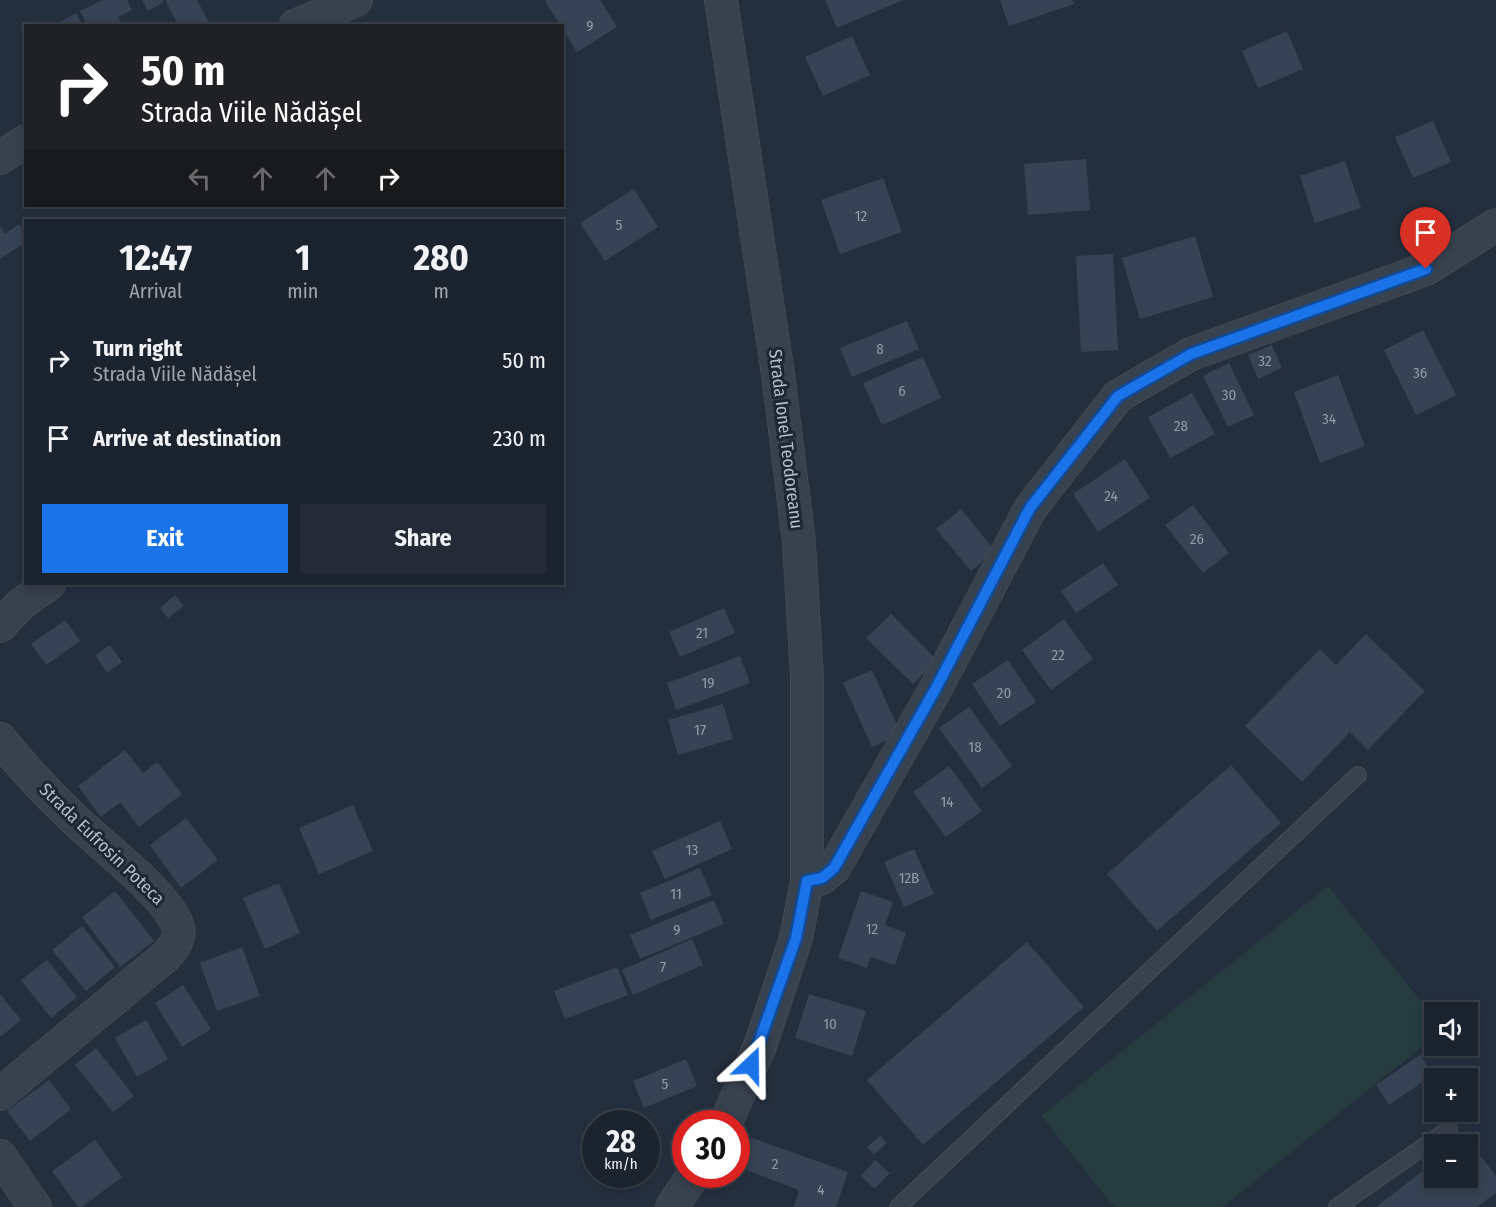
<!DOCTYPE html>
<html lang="en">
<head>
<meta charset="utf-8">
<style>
  :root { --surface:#1b232e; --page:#242b36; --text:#f1f3f6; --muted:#a0a4aa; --line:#39404a; --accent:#1a73e8 }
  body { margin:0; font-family:"Fira Sans Condensed",sans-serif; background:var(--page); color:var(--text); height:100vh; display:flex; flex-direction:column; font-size:22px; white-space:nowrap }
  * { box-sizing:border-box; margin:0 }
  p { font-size:20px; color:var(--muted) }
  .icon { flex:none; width:33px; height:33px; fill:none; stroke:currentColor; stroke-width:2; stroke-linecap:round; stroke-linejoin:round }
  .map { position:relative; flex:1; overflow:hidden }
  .panel { position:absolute; left:24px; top:219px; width:540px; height:366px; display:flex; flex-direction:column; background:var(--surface); border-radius:0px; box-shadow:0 3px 9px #0003,0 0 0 2px var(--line) }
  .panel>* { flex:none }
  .top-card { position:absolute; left:24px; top:24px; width:540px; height:183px; border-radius:0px; box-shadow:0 3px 9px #0003,0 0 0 2px var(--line); background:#202124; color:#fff; overflow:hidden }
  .controls { position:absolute; left:1424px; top:1002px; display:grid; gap:12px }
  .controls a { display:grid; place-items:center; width:54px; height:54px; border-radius:0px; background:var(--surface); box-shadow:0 3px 9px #0003,0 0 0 2px var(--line); font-size:30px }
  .speed { position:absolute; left:582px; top:1110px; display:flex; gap:12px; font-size:30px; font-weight:700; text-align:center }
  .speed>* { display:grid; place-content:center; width:78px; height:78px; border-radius:50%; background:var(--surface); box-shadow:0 3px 9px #0003,0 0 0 2px var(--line); line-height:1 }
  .speed small { font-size:15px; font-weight:400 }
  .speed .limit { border:9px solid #d22; background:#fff; color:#111 }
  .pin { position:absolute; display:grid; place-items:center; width:51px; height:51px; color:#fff; margin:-62px -26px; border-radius:50% 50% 50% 0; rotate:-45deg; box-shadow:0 0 6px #0007 }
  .pin .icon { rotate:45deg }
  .me { position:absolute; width:66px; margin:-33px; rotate:23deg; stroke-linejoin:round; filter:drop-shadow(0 0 4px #0008) }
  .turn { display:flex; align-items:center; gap:21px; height:126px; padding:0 18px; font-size:27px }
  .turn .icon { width:78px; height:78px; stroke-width:2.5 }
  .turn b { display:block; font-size:42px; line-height:51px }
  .lanes { display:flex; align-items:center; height:57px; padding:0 18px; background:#0003; justify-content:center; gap:30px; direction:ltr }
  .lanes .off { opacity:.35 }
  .eta { display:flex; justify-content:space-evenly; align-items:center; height:102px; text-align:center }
  .eta b { font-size:36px; font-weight:700; line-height:42px }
  .action { display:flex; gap:12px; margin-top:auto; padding:12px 18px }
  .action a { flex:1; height:69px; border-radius:0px; background:var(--accent); color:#fff; font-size:24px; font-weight:700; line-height:69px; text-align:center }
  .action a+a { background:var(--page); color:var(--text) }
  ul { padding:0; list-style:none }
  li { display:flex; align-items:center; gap:18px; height:78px; padding:0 18px }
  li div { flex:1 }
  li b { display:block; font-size:22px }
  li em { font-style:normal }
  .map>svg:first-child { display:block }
  .green { fill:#263c3f }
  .building { fill:#364354 }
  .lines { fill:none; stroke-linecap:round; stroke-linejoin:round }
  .lane-casing { stroke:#414a57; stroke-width:18 }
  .street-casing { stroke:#414a57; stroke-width:34 }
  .lane { stroke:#38414e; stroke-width:15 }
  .street { stroke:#38414e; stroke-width:32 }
  .route-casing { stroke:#114b97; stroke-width:15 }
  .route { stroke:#1a73e8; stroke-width:10 }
  .labels { text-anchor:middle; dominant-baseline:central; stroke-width:6; stroke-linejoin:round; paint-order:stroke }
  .number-label { font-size:15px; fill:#929caa }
  .street-label { font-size:18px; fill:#b4bcc9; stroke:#1d2633 }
</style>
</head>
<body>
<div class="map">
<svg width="1496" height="1207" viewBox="0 0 1496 1207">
  <rect width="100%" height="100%" fill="#242f3e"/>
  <path class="green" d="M1328,886l106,131v20l-211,170h-109l-73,-91z"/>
  <g class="building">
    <path d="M102,0h25l5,10 -14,7 5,9h-35l-8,-15z"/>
    <path d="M142,0h21l1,2 -16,9z"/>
    <path d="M165,0h32l14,26h-32z"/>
    <path d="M547,0h53l17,27 -40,25 -32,-51z"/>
    <path d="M825,0h78l-66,28z"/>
    <path d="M1000,0h72l2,4 -65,22z"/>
    <path d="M76,13l7,13h-30z"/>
    <path d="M1287,31l16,38 -45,19 -16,-37z"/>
    <path d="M852,36l18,39 -47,21 -18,-39z"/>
    <path d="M1433,121l18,41 -38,16 -18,-41z"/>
    <path d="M1086,159l4,51 -62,5 -4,-51z"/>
    <path d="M1345,161l16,47 -46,15 -15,-47z"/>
    <path d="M883,178l19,54 -62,22 -19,-54z"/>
    <path d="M634,189l24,38 -53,34 -25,-38z"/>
    <path d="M19,224l7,10v8l-26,17v-33l5,8z"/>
    <path d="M1195,236l18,61 -73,22 -18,-61z"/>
    <path d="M1113,254l5,96 -37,2 -5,-96z"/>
    <path d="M907,321l12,28 -67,28 -12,-29z"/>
    <path d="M1423,330l33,65 -40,20 -32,-65z"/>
    <path d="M1272,345l10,23 -24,11 -10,-24z"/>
    <path d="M923,357l18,41 -59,27 -19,-42z"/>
    <path d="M1229,363l25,52 -26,12 -25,-51z"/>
    <path d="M1338,375l27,71 -45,17 -26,-71z"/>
    <path d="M1192,393l23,41 -45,24 -22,-41z"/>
    <path d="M1125,459l25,39 -52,34 -25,-38z"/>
    <path d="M1193,505l36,48 -26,20 -38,-48z"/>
    <path d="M961,509l34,42 -24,20 -35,-42z"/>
    <path d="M1103,563l15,22 -42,28 -15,-22z"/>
    <path d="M175,595l9,11 -16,12 -8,-10z"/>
    <path d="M724,608l11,25 -55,24 -11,-25z"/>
    <path d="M891,614l46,46 -24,24 -47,-46z"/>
    <path d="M1064,619l29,40 -42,31 -29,-40z"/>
    <path d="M65,620l15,21 -34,24 -15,-21z"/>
    <path d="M1366,634l59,57 -57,59 -18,-18 -48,50 -57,-56 75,-77 16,16z"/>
    <path d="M110,645l12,17 -15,11 -12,-18z"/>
    <path d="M740,656l10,27 -74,27 -9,-27z"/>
    <path d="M1008,660l28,42 -36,24 -28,-42z"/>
    <path d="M872,670l29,64 -29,13 -29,-64z"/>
    <path d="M723,704l10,35 -55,16 -10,-35z"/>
    <path d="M969,707l43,59 -30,22 -43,-60z"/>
    <path d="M125,750l18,23 14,-11 25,32 -43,33 -19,-25 -19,15 -23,-31z"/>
    <path d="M1231,765l50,58 -124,108 -50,-57z"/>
    <path d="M949,766l33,45 -36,26 -33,-45z"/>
    <path d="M353,805l20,46 -54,23 -20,-46z"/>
    <path d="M186,818l32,42 -37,28 -31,-43z"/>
    <path d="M720,821l12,28 -67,30 -13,-28z"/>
    <path d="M914,849l20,45 -30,13 -20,-45z"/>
    <path d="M700,868l12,27 -61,25 -11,-27z"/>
    <path d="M279,883l21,50 -35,16 -22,-51z"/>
    <path d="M115,891l39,50 -34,26 -38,-50z"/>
    <path d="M861,891l32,11 -8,23 21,8 -11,32 -24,-8 -4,11 -29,-10z"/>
    <path d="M714,900l10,24 -84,35 -10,-24z"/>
    <path d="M82,926l33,41 -29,24 -34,-41z"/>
    <path d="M692,939l11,26 -70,30 -11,-25z"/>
    <path d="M1027,942l57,65 -161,138 -56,-65z"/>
    <path d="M242,947l18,49 -43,15 -17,-48z"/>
    <path d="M47,960l30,37 -26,21 -30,-38z"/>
    <path d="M617,967l11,28 -63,24 -11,-28z"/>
    <path d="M183,985l28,44 -29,18 -27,-44z"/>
    <path d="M0,994l21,26 -21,17z"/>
    <path d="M809,994l57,17 -14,45 -57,-18z"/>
    <path d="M146,1020l22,39 -31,18 -22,-39z"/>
    <path d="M96,1048l38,48 -21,16 -38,-47z"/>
    <path d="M1420,1055l13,20 -44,30 -13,-20z"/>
    <path d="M686,1059l11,27 -53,22 -11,-27z"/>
    <path d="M49,1080l22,29 -41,32 -23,-30z"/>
    <path d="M880,1136l7,7 -13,12 -7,-8z"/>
    <path d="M1466,1137l30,39v17l-19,14h-101l58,-45v16h33v-34h-11z"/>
    <path d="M752,1138l96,34 -12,35h-42l5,-17 -58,-22z"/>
    <path d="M95,1140l27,37 -40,30h-4l-26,-36z"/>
    <path d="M875,1160l15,13 -15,16 -14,-13z"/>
  </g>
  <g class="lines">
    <defs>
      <g id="lane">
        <path d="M898,1207l460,-432"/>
        <path d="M1337,1207l112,-78"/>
      </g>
      <g id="street">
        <path d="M721,0l57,374 21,168 8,136v203l-11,57 -36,108 -35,78"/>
        <path d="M295,26l61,-26"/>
        <path d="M0,158l26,-17"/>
        <path d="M0,626l21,-22 28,-20"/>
        <path d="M0,739c21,26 44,51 68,74 26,27 97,79 109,111 5,13 -3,23 -11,32l-166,138"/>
        <path d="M807,881l15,-3 12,-10 102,-180 94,-179 88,-113 73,-42 235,-85 70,-44"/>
        <path d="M0,1156l35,51"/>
        <path d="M672,1207l22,-33"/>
      </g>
    </defs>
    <use href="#lane" class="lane-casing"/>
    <use href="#street" class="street-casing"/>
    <use href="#lane" class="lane"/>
    <use href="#street" class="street"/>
  </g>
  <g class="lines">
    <defs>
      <path id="route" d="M751,1065l45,-127 11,-57 15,-3 12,-10 102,-180 94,-180 88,-112 73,-42 235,-85"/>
    </defs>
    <use href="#route" class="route-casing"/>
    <use href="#route" class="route"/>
  </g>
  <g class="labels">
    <g class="number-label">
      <text x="590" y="26">9</text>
      <text x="861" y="216">12</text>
      <text x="619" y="225">5</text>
      <text x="880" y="349">8</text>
      <text x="1265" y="361">32</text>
      <text x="1420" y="373">36</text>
      <text x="902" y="391">6</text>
      <text x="1229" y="395">30</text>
      <text x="1329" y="419">34</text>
      <text x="1181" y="426">28</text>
      <text x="1111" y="496">24</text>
      <text x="1197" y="539">26</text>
      <text x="702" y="633">21</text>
      <text x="1058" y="655">22</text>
      <text x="708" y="683">19</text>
      <text x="1004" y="693">20</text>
      <text x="700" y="730">17</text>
      <text x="975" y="747">18</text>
      <text x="947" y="802">14</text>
      <text x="692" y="850">13</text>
      <text x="909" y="878">12B</text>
      <text x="676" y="894">11</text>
      <text x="872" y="929">12</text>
      <text x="677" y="930">9</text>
      <text x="663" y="967">7</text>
      <text x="830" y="1024">10</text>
      <text x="665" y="1084">5</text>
      <text x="775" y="1164">2</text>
      <text x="821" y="1190">4</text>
    </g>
    <g class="street-label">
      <text transform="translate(786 439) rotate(83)">Strada Ionel Teodoreanu</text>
      <text transform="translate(102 844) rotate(44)">Strada Eufrosin Poteca</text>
    </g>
  </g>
</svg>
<div class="controls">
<a><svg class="icon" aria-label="sound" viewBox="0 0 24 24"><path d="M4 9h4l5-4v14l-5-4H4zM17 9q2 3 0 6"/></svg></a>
<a>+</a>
<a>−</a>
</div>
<div class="speed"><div>28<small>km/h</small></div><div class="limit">30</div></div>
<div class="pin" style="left:1426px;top:269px;background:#d93025"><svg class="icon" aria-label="arrive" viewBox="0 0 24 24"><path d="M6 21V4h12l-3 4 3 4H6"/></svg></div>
<svg class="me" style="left:751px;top:1065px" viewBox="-20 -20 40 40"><path d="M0-17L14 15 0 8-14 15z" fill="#1a73e8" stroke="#fff" stroke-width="4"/></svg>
<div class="top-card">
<div class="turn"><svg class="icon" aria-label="right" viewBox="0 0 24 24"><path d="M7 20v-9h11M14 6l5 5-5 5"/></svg><div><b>50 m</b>Strada Viile Nădășel</div></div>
<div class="lanes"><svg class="icon off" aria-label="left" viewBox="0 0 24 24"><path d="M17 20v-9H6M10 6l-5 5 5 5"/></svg><svg class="icon off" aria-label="ahead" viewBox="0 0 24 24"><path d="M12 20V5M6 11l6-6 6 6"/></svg><svg class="icon off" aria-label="ahead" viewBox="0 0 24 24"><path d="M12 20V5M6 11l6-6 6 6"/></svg><svg class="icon" aria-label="right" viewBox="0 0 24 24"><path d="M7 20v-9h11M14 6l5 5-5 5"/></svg></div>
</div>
<section class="panel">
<div class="eta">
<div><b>12:47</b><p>Arrival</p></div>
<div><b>1</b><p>min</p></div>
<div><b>280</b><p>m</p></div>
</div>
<ul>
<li><svg class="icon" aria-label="right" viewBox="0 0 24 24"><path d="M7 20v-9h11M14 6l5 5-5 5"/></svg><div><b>Turn right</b><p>Strada Viile Nădășel</p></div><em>50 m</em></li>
<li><svg class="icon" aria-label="arrive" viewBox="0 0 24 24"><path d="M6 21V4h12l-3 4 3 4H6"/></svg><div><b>Arrive at destination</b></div><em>230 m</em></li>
</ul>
<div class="action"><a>Exit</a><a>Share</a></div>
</section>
</div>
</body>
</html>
